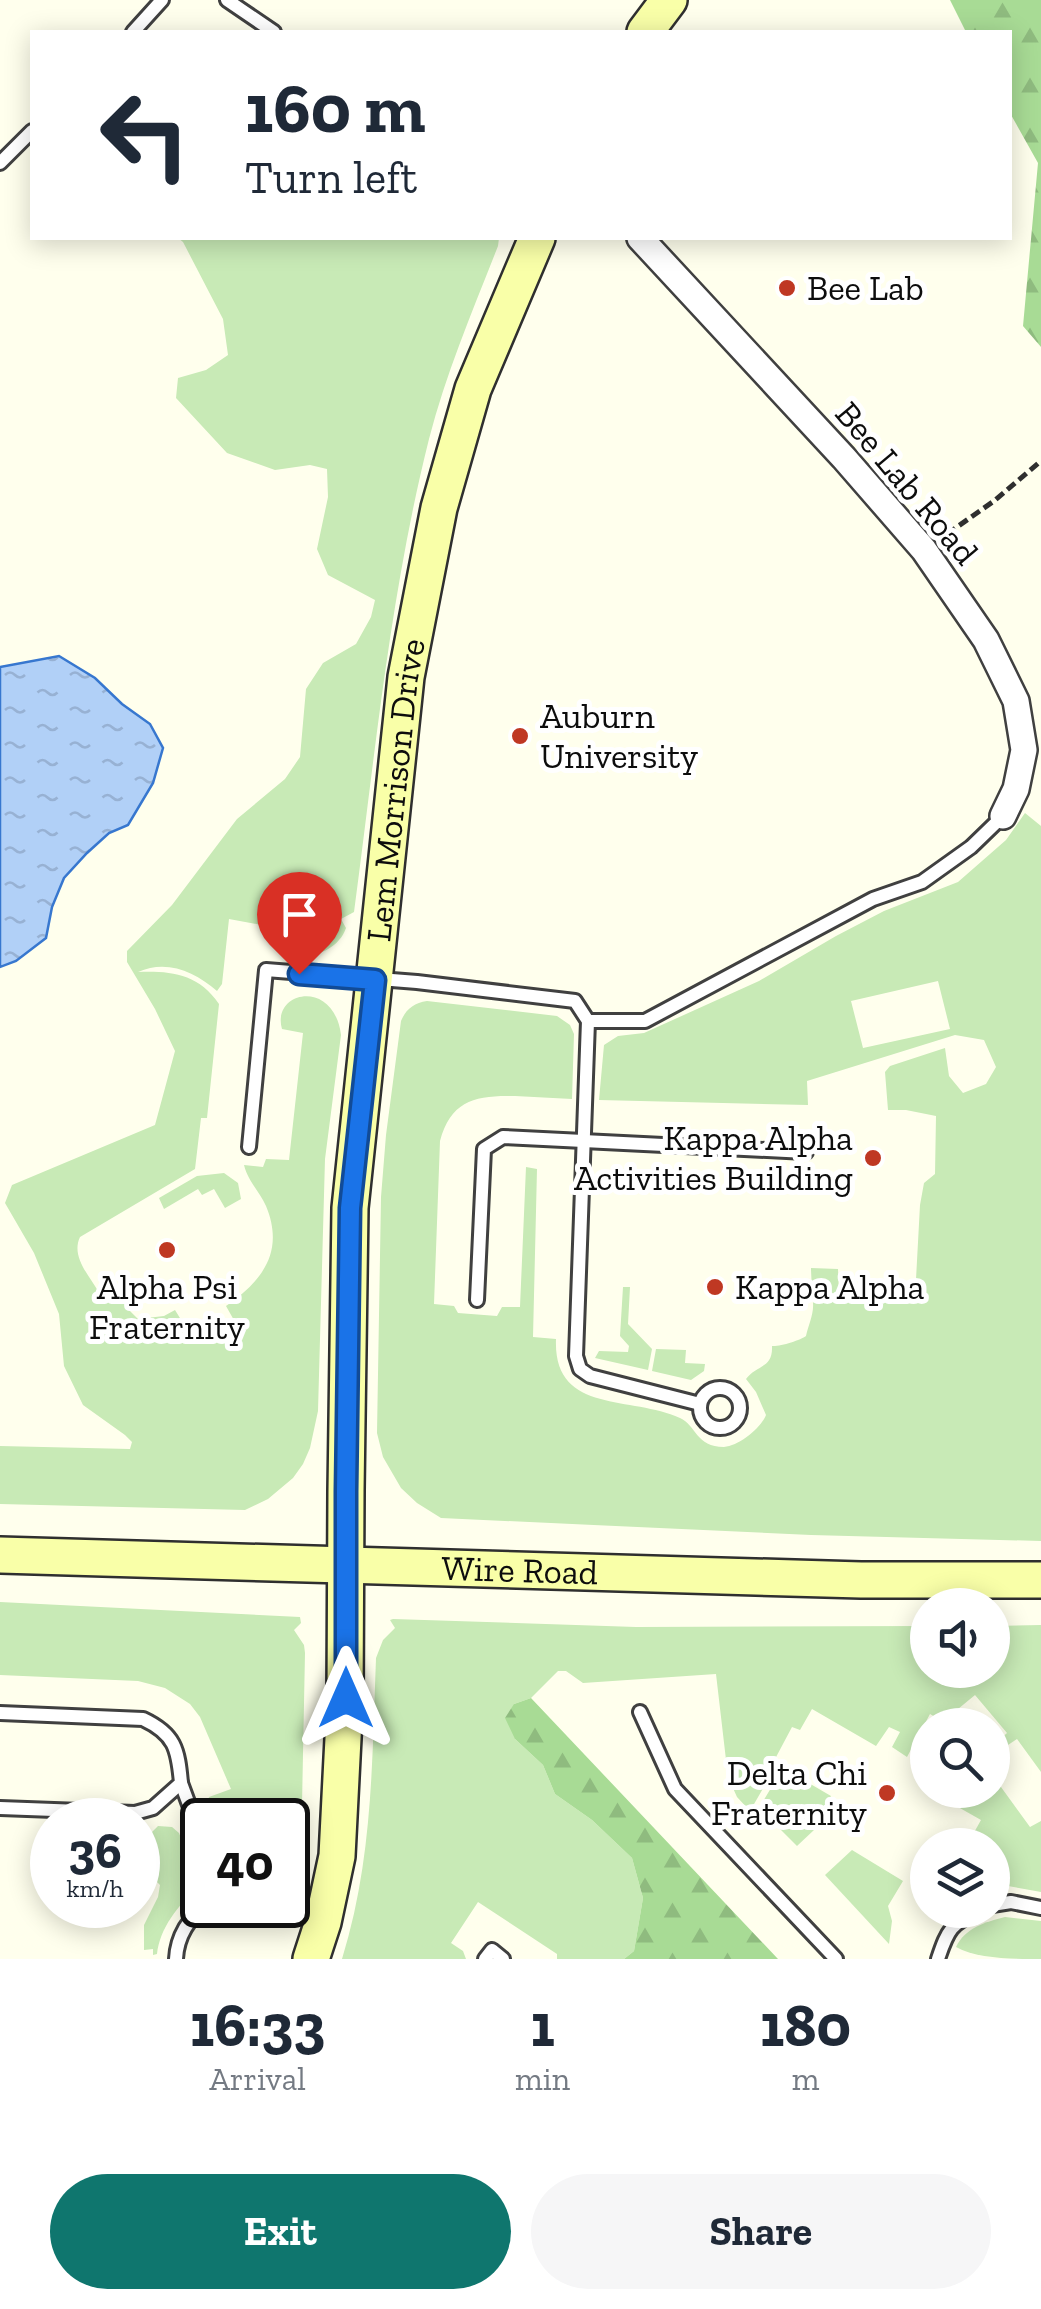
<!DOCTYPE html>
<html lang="en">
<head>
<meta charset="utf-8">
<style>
  :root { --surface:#fff; --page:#f6f6f7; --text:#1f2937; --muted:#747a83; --accent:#0f766e }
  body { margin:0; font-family:"Zilla Slab",serif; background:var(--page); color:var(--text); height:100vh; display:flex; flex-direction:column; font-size:38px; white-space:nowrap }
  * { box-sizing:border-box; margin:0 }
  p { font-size:32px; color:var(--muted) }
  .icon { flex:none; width:55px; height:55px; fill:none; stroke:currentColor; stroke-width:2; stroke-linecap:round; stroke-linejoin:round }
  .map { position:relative; height:1959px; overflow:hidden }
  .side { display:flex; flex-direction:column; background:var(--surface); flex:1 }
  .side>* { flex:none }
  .top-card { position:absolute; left:30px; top:30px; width:982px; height:210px; border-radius:0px; box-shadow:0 5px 25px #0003; background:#fff; color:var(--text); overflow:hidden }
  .fabs { position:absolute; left:910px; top:1588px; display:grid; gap:20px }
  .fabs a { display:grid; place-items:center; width:100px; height:100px; border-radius:50%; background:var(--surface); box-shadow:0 5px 25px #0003; font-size:50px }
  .speed { position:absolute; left:30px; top:1798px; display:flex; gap:20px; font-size:50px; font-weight:700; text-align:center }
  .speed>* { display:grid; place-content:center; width:130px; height:130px; border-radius:50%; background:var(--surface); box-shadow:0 5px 25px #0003; line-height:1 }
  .speed small { font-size:25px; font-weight:400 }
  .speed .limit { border:5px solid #111; border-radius:15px; background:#fff; color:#111 }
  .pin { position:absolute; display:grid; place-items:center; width:85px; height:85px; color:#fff; margin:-102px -42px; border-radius:50% 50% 50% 0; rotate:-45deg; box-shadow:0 0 10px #0007 }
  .pin .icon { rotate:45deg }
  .me { position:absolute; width:110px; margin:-55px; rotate:0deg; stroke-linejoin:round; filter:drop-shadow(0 0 8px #0008) }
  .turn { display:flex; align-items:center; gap:35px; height:210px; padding:0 50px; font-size:45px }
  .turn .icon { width:130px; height:130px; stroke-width:2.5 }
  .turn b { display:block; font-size:70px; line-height:85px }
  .eta { display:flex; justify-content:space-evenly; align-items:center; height:170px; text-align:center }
  .eta b { font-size:60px; font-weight:700; line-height:70px }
  .button { display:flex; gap:20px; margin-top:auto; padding:20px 50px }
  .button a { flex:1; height:115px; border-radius:60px; background:var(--accent); color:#fff; font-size:40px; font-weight:700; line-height:115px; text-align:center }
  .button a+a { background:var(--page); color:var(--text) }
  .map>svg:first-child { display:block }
  .grass { fill:#c8eab6; fill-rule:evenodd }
  .forest { fill:url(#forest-firs) }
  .water { fill:url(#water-ripples); stroke:#3777cf; stroke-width:2.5 }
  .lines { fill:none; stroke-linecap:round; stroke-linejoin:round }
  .lane-casing { stroke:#404040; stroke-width:18 }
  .street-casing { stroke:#404040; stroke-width:30 }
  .secondary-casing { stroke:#2f2f2f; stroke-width:40 }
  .path { stroke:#2f2f2f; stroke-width:5; stroke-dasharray:10 5; stroke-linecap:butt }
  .lane { stroke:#fff; stroke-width:12 }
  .street { stroke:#fff; stroke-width:25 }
  .secondary { stroke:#f9ffa8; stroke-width:35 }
  .route-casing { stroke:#114b97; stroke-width:25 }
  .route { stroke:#1a73e8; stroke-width:18 }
  .poi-dot { fill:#bf3823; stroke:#fff; stroke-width:4 }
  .labels { text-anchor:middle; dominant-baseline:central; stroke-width:10; stroke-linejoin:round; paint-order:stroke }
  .poi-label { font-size:35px; fill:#0d0d0d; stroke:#fff; text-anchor:start }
  .street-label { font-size:35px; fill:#0d0d0d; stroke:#fff }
</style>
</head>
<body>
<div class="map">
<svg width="1041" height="1959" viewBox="0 0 1041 1959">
  <defs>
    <pattern id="forest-firs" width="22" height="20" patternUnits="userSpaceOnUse" patternTransform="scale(2.5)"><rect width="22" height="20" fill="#a8db95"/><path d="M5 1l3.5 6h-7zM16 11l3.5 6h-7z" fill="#8fbb7f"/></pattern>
    <pattern id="water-ripples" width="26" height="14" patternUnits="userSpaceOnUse" patternTransform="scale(2.5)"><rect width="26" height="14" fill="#b1d0f7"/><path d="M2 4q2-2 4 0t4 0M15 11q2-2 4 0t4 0" fill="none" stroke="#97b1d3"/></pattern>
  </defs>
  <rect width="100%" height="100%" fill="#ffffed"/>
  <g class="grass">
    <path d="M178,238h321l-1,8c-25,64 -52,127 -69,193 -39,155 -54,316 -75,473l-13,7 5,9c-12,36 -80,40 -79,-2l-38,-7 -7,65 -5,7c-22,-19 -50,-32 -79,-19 32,-1 60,1 81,32l-12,114h-6l-6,51 -115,68c-9,19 8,37 18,54l5,5h6l9,-5 10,18 10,10 26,-3 11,-6 21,34 39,-22 -9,-16c36,-25 59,-54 40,-100 -7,-15 -18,-25 -22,-41l19,2 3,-8 23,1 14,-127 -21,-4c-11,-38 52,-51 59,6l-16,124 -7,252 -8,37 -7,16 -10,14 -25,21 -23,11 -245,-6v-58l130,3 2,-7 -7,-7 -42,-30 -19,-39 -5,-52 -25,-61 -29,-50 7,-18 143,-60 20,-74 -20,-42 -28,-47v-11l45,-46 65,-86 48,-40 15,-22 6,-68 17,-26 33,-19 15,-27 4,-17 -47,-25 -11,-26 11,-52 -1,-28 -17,-4 -35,5 -48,-17 -51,-55 2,-20 28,-8 22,-15 -5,-36 -40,-77z"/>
    <path d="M1025,813l16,13v715l-230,-6 -370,-17 -24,-15 -16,-15 -18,-31 -6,-24 4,-236 5,-62 15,-114c5,-12 13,-18 26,-20l130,15 13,9 4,9 -2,65c-19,-1 -38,-2 -57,-3 -39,-1 -64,4 -75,45l-6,163 20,2 4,7 39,3 5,-9h18l6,-140 11,2 -4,168 23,2c-3,76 75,56 124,79 16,7 16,29 44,29 15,-1 37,-19 42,-32l-10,-23 -10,-13c11,-15 27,-10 26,-33 7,1 29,-6 34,-10 2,-10 8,-22 7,-33 0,-11 -2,-23 -2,-35l27,1 1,25 76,4 5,-93 4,-22 11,-9 1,-58 -30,-6h-18l-3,-38 5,-6 55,-18 4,28 14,17 23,-9 10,-17 -12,-27 -29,-5 -148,46 1,24 -209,-5 5,-55 14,-9 26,-3 115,-52 77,-45 48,-25 74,-29 48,-42zM938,981l12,48 -87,19 -12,-47z"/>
    <path d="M224,1173l14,10 3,16 -16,9 -11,-19 -12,6 -4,-6 -34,20 -5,-11 38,-22z"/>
    <path d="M623,1287h7l-2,37 24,25 -4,21 -53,-12 4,-7 29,1 1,-6 -9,-10z"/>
    <path d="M656,1349l30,1 -1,13 20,1 -1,7 -13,9 -39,-9z"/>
    <path d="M0,1602l300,15 1,6 -7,7 10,15 1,8 -3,152 -12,81 -2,2v-68h-75l-6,-16 2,-7 22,-8 -31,-72 -10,-13 -25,-16 -27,-7 -138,-6z"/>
    <path d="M393,1619l243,8 291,-1 1,44h64l1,-44 48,-1v147l-24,-33 -24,16v-9l14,-13 -32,-38 -17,14 13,16h-22l-19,-11 -23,43 -15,-10 8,-15 -11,-5 -13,19 -64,-37 -12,21 -8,-3 -17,32 1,7 -26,45 -13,-14 -9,-20 -12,-103 -133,9 -17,-12h-8l-27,27 -17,6 1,35 28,26 12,29 37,26 40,38 11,40 -9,53 -10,8h-67v-5l-79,-52 -27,41 12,8 3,8h-124c31,-100 30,-198 34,-301l7,-18 12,-12 -5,-8z"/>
    <path d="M783,1768l48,28 -4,7 4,11 -34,32 -38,-38z"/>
    <path d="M993,1776l37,51 11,-6v71l-33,-6 -15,4 -1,-45h-25l14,-25 -37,-21 3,-9h45z"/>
    <path d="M158,1826l14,1 7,6 19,48v7c-20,17 -38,40 -41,66l-4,1v-6l-9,1v-25l14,-28 2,-12 -4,-4 -6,2v-11h-11v-21h13v-19z"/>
    <path d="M852,1850l51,31 -15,25 4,15 -3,23 -64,-69z"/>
    <path d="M1005,1917l36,4v38c-27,0 -64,0 -85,-12 9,-19 29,-25 49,-30z"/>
  </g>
  <g class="forest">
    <path d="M950,0h91v347l-18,-21 15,-163 -28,-50v-81h-44z"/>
    <path d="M531,1698l247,261h-154l10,-8 9,-53 -11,-40 -40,-38 -37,-26 -12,-29 -28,-26 -10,-21 9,-14z"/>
  </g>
  <path class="water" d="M59,656l36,22 27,26 28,20 13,24 -10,35 -25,42 -19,8 -22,20 -23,25 -12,29 -6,31 -30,23 -16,6v-300z"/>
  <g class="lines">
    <defs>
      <g id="lane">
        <path d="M227,0l47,32"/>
        <path d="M133,32l29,-32"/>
        <path d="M0,163l32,-32"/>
        <path d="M588,1021h57l228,-122 49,-17 49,-35 32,-31"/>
        <path d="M249,1147l17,-177 151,12 158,19 13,20 -12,335 4,13 10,7 110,28"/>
        <path d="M477,1300l7,-151 19,-12 303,15"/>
        <circle cx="720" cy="1408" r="20"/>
        <path d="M640,1712l35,77 161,170"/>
        <path d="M0,1713l143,6c32,15 35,30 38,64l-28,25 -18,5 -135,-5"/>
        <path d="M181,1783l21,57"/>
        <path d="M271,1905l50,16"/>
        <path d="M992,1905l19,-3 30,6"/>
        <path d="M176,1959c1,-22 13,-43 32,-54"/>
        <path d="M485,1959l7,-9 11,9"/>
        <path d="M938,1959c10,-30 13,-35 42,-49"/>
      </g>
      <path id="street" d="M640,238l204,220 80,92 62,90 30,61 8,49 -8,39 -13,27"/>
      <g id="secondary">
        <path d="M645,32l24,-32"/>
        <path id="s1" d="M0,1555l861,25h180"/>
        <path id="s2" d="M311,1959l12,-37 14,-66 8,-157 1,-208 4,-283 56,-531 33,-169 34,-119 64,-151"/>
      </g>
    </defs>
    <use href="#lane" class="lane-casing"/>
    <use href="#street" class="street-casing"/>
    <use href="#secondary" class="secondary-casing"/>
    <path class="path" d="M947,534l47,-33 47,-40"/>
    <use href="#lane" class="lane"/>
    <use href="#street" class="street"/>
    <use href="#secondary" class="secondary"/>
  </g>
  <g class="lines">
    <defs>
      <path id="route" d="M299,974l76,6 -25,228 -4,283v207"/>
    </defs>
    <use href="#route" class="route-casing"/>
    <use href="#route" class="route"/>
  </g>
  <g class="poi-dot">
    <circle cx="787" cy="288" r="10"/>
    <circle cx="520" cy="736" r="10"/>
    <circle cx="873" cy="1158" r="10"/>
    <circle cx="167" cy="1250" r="10"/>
    <circle cx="715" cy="1287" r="10"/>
    <circle cx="887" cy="1793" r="10"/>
  </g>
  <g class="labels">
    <g class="poi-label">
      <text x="807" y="288">Bee Lab</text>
      <text x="540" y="716">Auburn<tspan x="540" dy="40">University</tspan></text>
      <text x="853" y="1138" text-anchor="end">Kappa Alpha<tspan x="853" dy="40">Activities Building</tspan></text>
      <text x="167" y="1287" text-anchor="middle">Alpha Psi<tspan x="167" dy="40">Fraternity</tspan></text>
      <text x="735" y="1287">Kappa Alpha</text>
      <text x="867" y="1773" text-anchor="end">Delta Chi<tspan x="867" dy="40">Fraternity</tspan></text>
    </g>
    <g class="street-label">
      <text transform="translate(907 483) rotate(50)">Bee Lab Road</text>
      <text stroke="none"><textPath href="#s2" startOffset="1175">Lem Morrison Drive</textPath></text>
      <text stroke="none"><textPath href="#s1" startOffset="520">Wire Road</textPath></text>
    </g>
  </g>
</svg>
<div class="fabs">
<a><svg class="icon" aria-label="sound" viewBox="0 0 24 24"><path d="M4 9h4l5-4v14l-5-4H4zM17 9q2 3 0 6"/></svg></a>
<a><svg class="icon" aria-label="search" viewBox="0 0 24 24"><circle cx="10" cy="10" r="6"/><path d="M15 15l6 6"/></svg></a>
<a><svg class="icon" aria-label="layers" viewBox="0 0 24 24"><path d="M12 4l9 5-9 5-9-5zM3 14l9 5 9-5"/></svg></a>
</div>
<div class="speed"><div>36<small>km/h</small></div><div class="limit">40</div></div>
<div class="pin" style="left:299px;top:974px;background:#d93025"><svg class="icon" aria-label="arrive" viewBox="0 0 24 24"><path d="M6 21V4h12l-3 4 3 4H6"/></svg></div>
<svg class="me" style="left:346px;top:1698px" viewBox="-20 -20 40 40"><path d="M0-17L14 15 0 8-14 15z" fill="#1a73e8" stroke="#fff" stroke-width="4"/></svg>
<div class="top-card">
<div class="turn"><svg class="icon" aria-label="left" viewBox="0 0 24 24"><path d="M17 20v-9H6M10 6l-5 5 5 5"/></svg><div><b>160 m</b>Turn left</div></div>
</div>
</div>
<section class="side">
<div class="eta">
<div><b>16:33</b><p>Arrival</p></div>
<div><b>1</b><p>min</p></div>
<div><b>180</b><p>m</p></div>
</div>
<div class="button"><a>Exit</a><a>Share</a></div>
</section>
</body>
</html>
